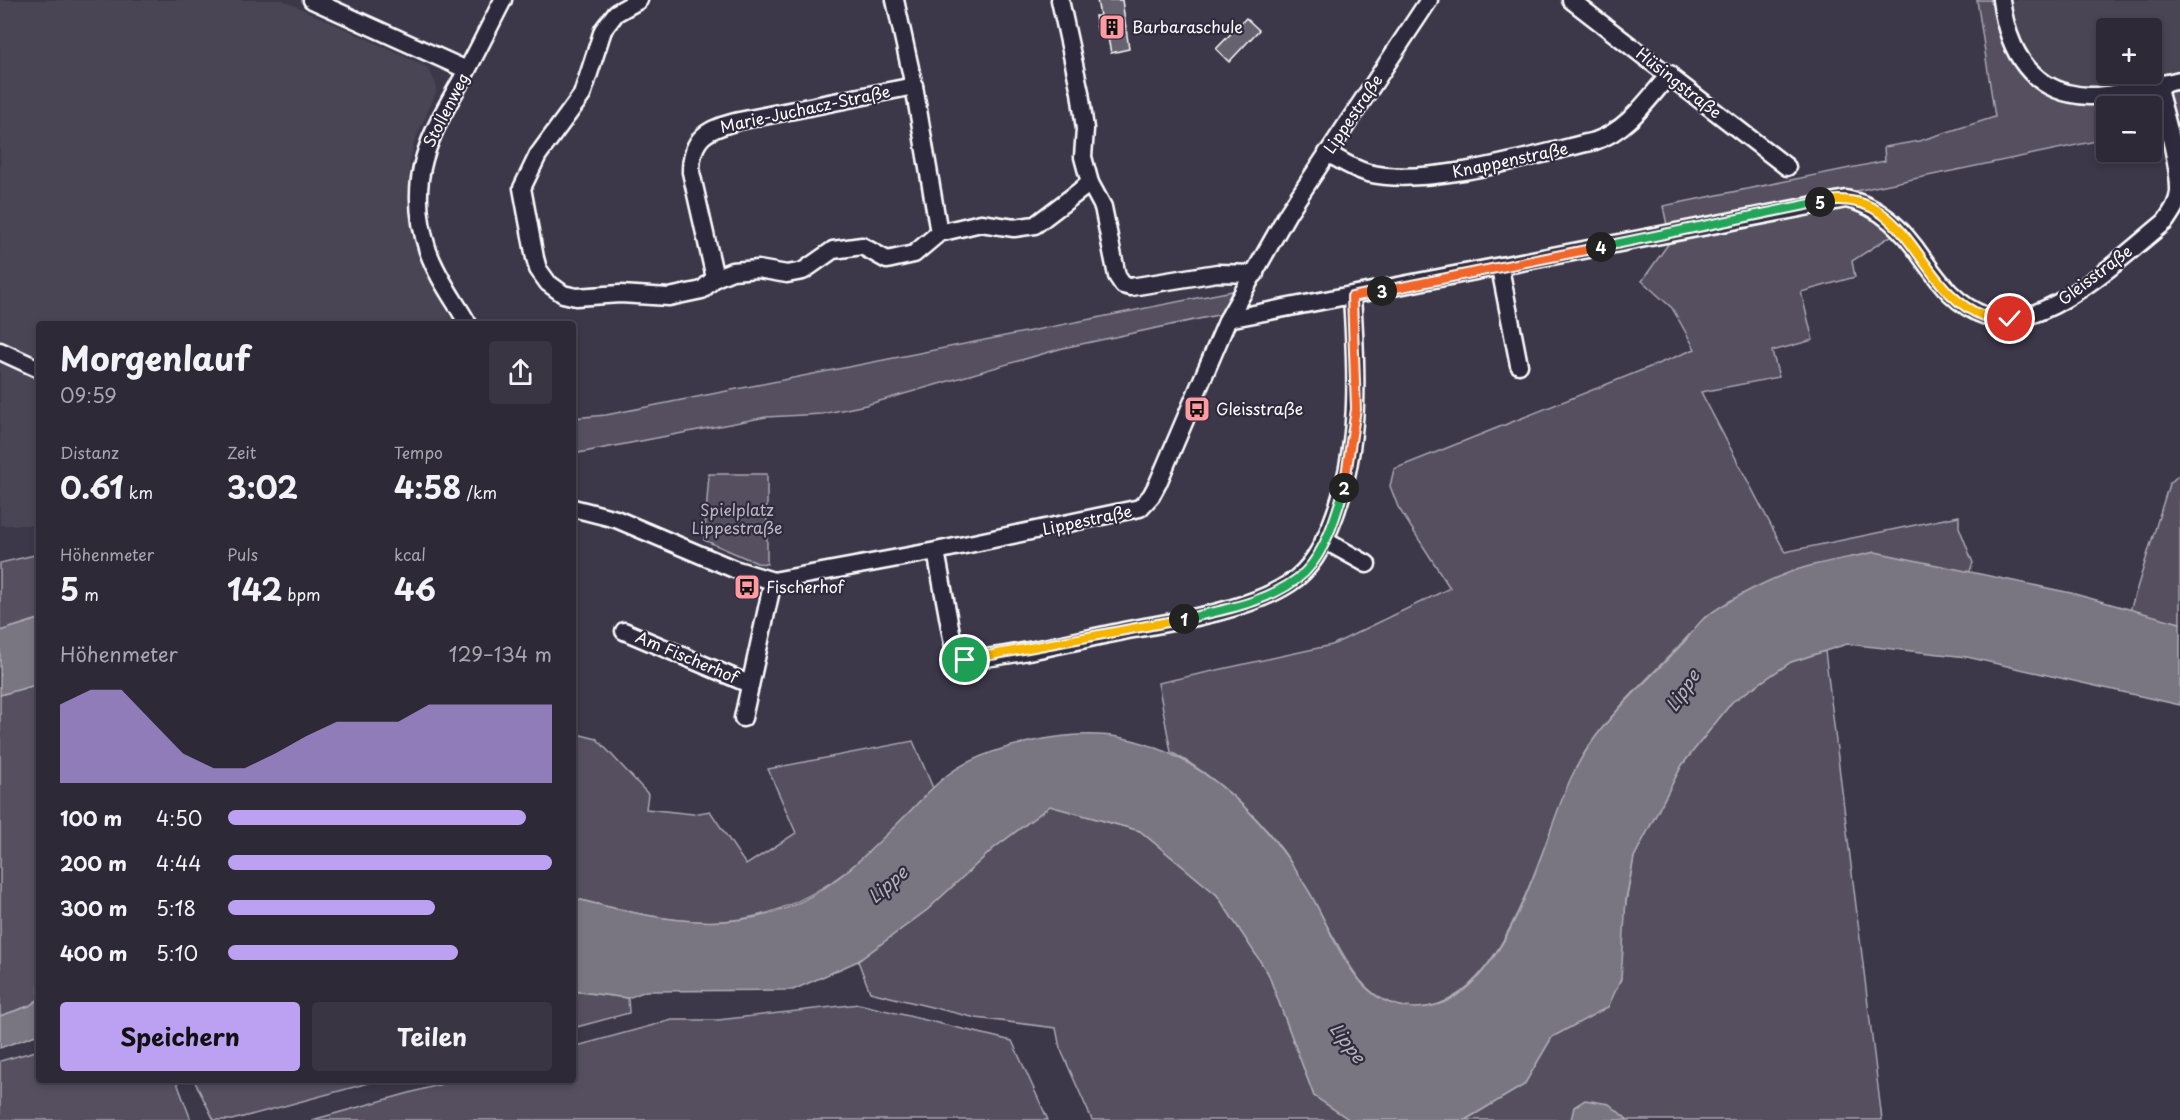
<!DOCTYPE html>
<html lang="de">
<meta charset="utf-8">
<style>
:root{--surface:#2d2937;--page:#393542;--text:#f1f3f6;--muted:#a7a6ad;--line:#484552;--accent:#bca0f2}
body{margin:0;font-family:"Playpen Sans",sans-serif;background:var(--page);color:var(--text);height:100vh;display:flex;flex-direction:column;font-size:22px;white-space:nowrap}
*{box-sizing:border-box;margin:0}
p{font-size:20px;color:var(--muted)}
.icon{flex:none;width:33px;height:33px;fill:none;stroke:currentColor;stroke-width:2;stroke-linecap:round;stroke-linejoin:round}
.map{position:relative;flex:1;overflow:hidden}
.sheet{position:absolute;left:36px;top:321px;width:540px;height:762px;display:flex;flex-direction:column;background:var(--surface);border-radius:6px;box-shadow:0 3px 9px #0003,0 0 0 2px var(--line)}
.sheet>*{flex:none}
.fabs{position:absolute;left:2096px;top:18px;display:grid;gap:12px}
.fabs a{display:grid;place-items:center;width:66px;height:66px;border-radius:6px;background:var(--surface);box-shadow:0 3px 9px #0003,0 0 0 2px var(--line);font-size:30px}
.pin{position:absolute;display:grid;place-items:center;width:51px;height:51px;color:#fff;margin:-26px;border:3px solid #fff;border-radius:50%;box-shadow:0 2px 6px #0007}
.km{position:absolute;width:30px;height:30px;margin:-15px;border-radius:50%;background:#222;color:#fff;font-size:16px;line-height:30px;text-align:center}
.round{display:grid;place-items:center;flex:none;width:63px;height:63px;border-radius:6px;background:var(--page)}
.head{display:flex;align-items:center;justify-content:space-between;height:102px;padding:0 24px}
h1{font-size:33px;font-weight:700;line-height:45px}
.figures{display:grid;grid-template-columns:repeat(3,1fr);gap:9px;height:102px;padding:6px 24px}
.figures div{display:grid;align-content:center}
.figures b{font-size:30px;font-weight:700}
.figures small{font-size:16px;font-weight:400}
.figures p{font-size:16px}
.chart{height:168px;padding:12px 24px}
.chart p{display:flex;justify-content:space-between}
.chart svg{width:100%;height:108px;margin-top:6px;fill:var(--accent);opacity:.7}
.primary-button{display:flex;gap:12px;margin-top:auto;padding:12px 24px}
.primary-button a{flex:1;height:69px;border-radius:6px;background:var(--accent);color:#111;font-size:24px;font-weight:700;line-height:69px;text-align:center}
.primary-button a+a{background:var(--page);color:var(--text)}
ul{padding:0 24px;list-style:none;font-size:20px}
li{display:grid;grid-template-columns:96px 72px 1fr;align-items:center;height:45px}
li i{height:15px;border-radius:8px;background:var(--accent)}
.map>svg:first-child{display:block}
.built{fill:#494455;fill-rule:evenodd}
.green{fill:#555060;stroke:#aaa8b0;stroke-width:1.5}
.water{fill:#797682;stroke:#afadb4;stroke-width:1.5}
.building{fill:#666270;stroke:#fff;stroke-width:1.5}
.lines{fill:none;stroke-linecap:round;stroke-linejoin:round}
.minor-casing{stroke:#fff;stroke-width:21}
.minor{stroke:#2f2a3d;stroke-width:16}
.split-1-casing{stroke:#fff;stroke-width:12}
.split-2-casing{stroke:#fff;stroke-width:12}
.split-3-casing{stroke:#fff;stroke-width:12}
.split-4-casing{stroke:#fff;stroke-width:12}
.split-5-casing{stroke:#fff;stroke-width:12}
.split-6-casing{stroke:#fff;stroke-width:12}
.split-1{stroke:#f5b400;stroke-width:8}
.split-2{stroke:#22a559;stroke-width:8}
.split-3{stroke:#f0652b;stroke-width:8}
.split-4{stroke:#f0652b;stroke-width:8}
.split-5{stroke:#22a559;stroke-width:8}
.split-6{stroke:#f5b400;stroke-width:8}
.labels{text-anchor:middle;stroke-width:4.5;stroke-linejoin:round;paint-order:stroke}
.poi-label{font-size:16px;fill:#fff;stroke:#2f2a3d;text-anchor:start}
.street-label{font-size:16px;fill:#fff;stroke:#2f2a3d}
.park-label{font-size:16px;fill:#bbb9bf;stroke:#2f2a3d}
.water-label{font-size:18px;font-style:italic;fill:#b5b4ba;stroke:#2f2a3d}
</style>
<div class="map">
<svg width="2180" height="1120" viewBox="0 0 2180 1120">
<rect width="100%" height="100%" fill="#3c3749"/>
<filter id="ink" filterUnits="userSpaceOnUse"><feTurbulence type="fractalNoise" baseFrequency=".0167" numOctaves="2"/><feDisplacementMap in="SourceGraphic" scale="12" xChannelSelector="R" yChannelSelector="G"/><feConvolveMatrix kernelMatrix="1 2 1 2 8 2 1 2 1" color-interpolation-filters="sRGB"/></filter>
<g filter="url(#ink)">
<g class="built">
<path d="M0,0H283L427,67L436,83V93L414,143L410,162L408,206L419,260L454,324H39V525H0Z"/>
<path d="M1992,0H2180V88L2089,105L2066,101L2009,55L1998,28ZM2106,28H2151V74H2106Z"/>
</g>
<g class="green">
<path d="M1977,0H1992L1998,28L2009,55L2066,101L2089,105L2180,88V125L2151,130V106H2106V139L1668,230L1663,206L1885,161L1884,147L1919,141L1995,117Z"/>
<path d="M1839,208L1860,210L1897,232L1852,261L1855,277L1801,292L1813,340L1772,351L1779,377L1701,392L1785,552L1959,516V527L1973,563L1969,573L1949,569L1705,617C1667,663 1620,699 1587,749C1544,816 1512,1011 1414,1008C1388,1007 1368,993 1354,972C1329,933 1310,889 1283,851C1255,812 1213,775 1171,752L1158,683L1332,645L1450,588L1398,507L1390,486L1394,469L1695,349L1672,308L1642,281L1671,240Z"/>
<path d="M1232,291L1222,314L1063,348L866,405L822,414L766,417L573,454V418L606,415Z"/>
<path d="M709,474H767V564L757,563L704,540Z"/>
<path d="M2180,474V623L2130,611L2169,484Z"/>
<path d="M39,554V619L0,631V563Z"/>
<path d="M1825,651L1882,1120H1465L1524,1085L1552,1037L1608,1006L1634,857L1682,765L1732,702L1791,662Z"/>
<path d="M39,684V999L29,1006L0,1016V695Z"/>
<path d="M573,733L597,739L648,794L646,809L693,814L710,811L746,865L796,833L768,769L913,741L933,788C905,816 879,848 847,871C751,942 681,926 573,898Z"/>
<path d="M1050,806L1140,831L1217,895L1268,973L1314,1096L1350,1120H1092L1060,1048L1056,1028L976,1018L870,992L858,961L927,910L994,848Z"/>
<path d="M573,991L628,998L629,1013L573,1028Z"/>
<path d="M859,1004L1012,1041L1048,1120H312L456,1080H573V1047L672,1020H718Z"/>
<path d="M39,1050V1080H176L191,1120H0V1061Z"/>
<path d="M194,1080H380L232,1120H214Z"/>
</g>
<g class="water">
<path d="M1875,552L2071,593L2180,623V705L1967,657L1847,644L1791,662L1732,702L1682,765L1634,857L1626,899L1621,979L1608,1007L1552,1037L1524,1085L1465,1120H1350L1314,1096L1268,973L1217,895L1140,831L1050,806L994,848L927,910L858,961L793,990L646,991L628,998L573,991V898C640,915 708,933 776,912C831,894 873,848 912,809C924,797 936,783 950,773C975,755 1008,746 1038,740C1065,735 1096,732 1123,738C1206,755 1269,823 1310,893C1326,921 1339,957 1361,982C1382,1007 1416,1015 1447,1001C1514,968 1541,845 1570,780C1596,722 1644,686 1685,641C1692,633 1698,622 1707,616C1727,601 1760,584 1783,575C1811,563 1845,559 1875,552Z"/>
<path d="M39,619V684L0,695V631Z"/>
<path d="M39,999V1034L0,1048V1016L29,1006Z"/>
<path d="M1585,1100L1609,1104L1628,1120H1571L1574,1107Z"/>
</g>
<g class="building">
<path d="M1097,0H1122L1129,49L1111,53L1107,33L1098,34L1095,16H1100Z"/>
<path d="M1246,18L1259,30L1229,62L1216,49Z"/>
</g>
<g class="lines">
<g class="minor-casing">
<g id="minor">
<path d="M312,0L467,70"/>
<path d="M639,0L616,13L603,30L582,95L538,155L522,188L535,258L538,269L548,283L563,294L576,297L620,294L669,297L702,290L715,278L732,271L758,269L787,274L803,271L833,250L862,246L887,260L914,254L939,233L981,223L1014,228L1035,225L1090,183L1103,207L1117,276L1123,285L1131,287L1217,273L1255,274"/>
<path d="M895,0L914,86L939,233"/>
<path d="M1060,0L1080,92L1085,129L1083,157L1090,183"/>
<path d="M1571,0L1787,167"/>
<path d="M2001,0C2008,51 2031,94 2089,96C2110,97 2157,85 2180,80"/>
<path d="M1327,153C1340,160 1353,169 1368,173C1427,188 1534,155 1595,141C1628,130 1647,100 1670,74"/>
<path d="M1500,268L1519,365"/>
<path d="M715,278L691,172C691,136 708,129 739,121L914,86"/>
<path d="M1228,319L1846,199C1881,206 1904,231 1923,259C1940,283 1957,306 1986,316C2040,337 2125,254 2165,222C2171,213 2178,204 2179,192C2180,164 2164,113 2157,85"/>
<path d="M468,324C455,301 437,277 428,251C404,178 430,135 465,74C478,50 490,25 503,0"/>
<path d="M0,351L39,369"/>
<path d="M573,508L616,519L734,569L773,581L936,551L1140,508L1151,496L1158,483L1228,319L1288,213L1429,0"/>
<path d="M1324,540L1367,564"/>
<path d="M936,551L954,649L960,658L965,660C1018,656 1081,639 1134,629C1183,620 1249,610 1290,583C1311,569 1322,548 1331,525C1361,451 1357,375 1352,297"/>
<path d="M624,631L749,684"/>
<path d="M743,718L773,581"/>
</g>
</g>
<use href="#minor" class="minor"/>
</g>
</g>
<g class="lines" filter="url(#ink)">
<g class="split-1-casing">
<path id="split-1" d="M965,660L1184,619"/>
</g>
<g class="split-2-casing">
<path id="split-2" d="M1184,619C1224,610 1275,601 1305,572C1325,552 1336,516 1344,488"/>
</g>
<g class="split-3-casing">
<path id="split-3" d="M1344,488L1356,409L1352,297L1382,291"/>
</g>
<g class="split-4-casing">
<path id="split-4" d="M1382,291L1601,247"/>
</g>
<g class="split-5-casing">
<path id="split-5" d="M1601,247L1820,202"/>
</g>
<g class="split-6-casing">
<path id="split-6" d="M1820,202C1912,184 1915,293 1986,317C1993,319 2002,318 2010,319"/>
</g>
<use href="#split-1" class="split-1"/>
<use href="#split-2" class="split-2"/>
<use href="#split-3" class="split-3"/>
<use href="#split-4" class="split-4"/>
<use href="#split-5" class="split-5"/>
<use href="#split-6" class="split-6"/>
</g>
<defs>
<g id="building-square" transform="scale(1.35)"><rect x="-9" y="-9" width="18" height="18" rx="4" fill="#ff9aa2" stroke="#2f2a3d"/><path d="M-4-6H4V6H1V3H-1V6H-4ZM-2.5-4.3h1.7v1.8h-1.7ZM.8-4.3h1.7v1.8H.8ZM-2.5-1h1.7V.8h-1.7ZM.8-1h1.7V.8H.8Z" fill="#111"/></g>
<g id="bus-square" transform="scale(1.35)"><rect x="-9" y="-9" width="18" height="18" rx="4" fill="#ff9aa2" stroke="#2f2a3d"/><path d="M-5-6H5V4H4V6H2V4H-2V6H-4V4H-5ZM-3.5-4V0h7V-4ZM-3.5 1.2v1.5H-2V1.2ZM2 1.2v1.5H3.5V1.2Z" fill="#111"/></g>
</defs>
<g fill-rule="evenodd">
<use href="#building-square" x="1112" y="27"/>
<use href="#bus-square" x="1197" y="409"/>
<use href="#bus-square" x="747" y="587"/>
</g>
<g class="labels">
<g class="poi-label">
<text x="1132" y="33">Barbaraschule</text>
<text x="1216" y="415">Gleisstraße</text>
<text x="766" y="593">Fischerhof</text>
</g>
<g class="street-label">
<text transform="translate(1679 83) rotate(38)" y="6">Hüsingstraße</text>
<text transform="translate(805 109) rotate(-12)" y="6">Marie-Juchacz-Straße</text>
<text transform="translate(446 110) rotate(-63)" y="6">Stollenweg</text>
<text transform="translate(1353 114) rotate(-56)" y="6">Lippestraße</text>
<text transform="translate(1510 160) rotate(-12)" y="6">Knappenstraße</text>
<text transform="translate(2095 275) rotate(-37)" y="6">Gleisstraße</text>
<text transform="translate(1087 520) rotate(-12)" y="6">Lippestraße</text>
<text transform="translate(687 657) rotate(23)" y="6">Am Fischerhof</text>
</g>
<g class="park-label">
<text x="737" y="516">Spielplatz<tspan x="737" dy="18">Lippestraße</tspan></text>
</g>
<g class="water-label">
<text transform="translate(1683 691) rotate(-56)" y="6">Lippe</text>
<text transform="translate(888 885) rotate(-41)" y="6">Lippe</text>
<text transform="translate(1347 1043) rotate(53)" y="6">Lippe</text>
</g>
</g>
</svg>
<div class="fabs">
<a>+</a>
<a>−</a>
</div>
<div class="pin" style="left:965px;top:660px;background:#1e9e55"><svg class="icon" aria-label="arrive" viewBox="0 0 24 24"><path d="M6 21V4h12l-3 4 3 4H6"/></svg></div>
<div class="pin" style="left:2010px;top:319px;background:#d93025"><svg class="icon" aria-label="check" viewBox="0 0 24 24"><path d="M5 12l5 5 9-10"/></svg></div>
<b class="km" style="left:1184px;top:619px">1</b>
<b class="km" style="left:1344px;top:488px">2</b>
<b class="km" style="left:1382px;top:291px">3</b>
<b class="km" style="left:1601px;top:247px">4</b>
<b class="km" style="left:1820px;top:202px">5</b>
<section class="sheet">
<div class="head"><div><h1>Morgenlauf</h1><p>09:59</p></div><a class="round"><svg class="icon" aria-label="share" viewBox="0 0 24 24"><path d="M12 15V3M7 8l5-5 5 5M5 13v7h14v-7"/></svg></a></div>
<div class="figures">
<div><p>Distanz</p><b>0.61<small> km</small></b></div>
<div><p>Zeit</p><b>3:02</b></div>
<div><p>Tempo</p><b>4:58<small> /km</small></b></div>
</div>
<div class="figures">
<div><p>Höhenmeter</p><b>5<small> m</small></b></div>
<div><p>Puls</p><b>142<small> bpm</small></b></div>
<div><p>kcal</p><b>46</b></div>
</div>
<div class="chart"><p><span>Höhenmeter</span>129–134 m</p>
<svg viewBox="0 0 160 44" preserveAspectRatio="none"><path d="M0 44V12L10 6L20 6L30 19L40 32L50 38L60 38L70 32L80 25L90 19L100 19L110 19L120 12L130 12L140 12L150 12L160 12V44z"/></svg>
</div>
<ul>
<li><b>100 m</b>4:50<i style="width:92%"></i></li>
<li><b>200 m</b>4:44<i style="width:100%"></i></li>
<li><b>300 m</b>5:18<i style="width:64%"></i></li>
<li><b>400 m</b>5:10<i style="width:71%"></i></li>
</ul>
<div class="primary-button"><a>Speichern</a><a>Teilen</a></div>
</section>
</div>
